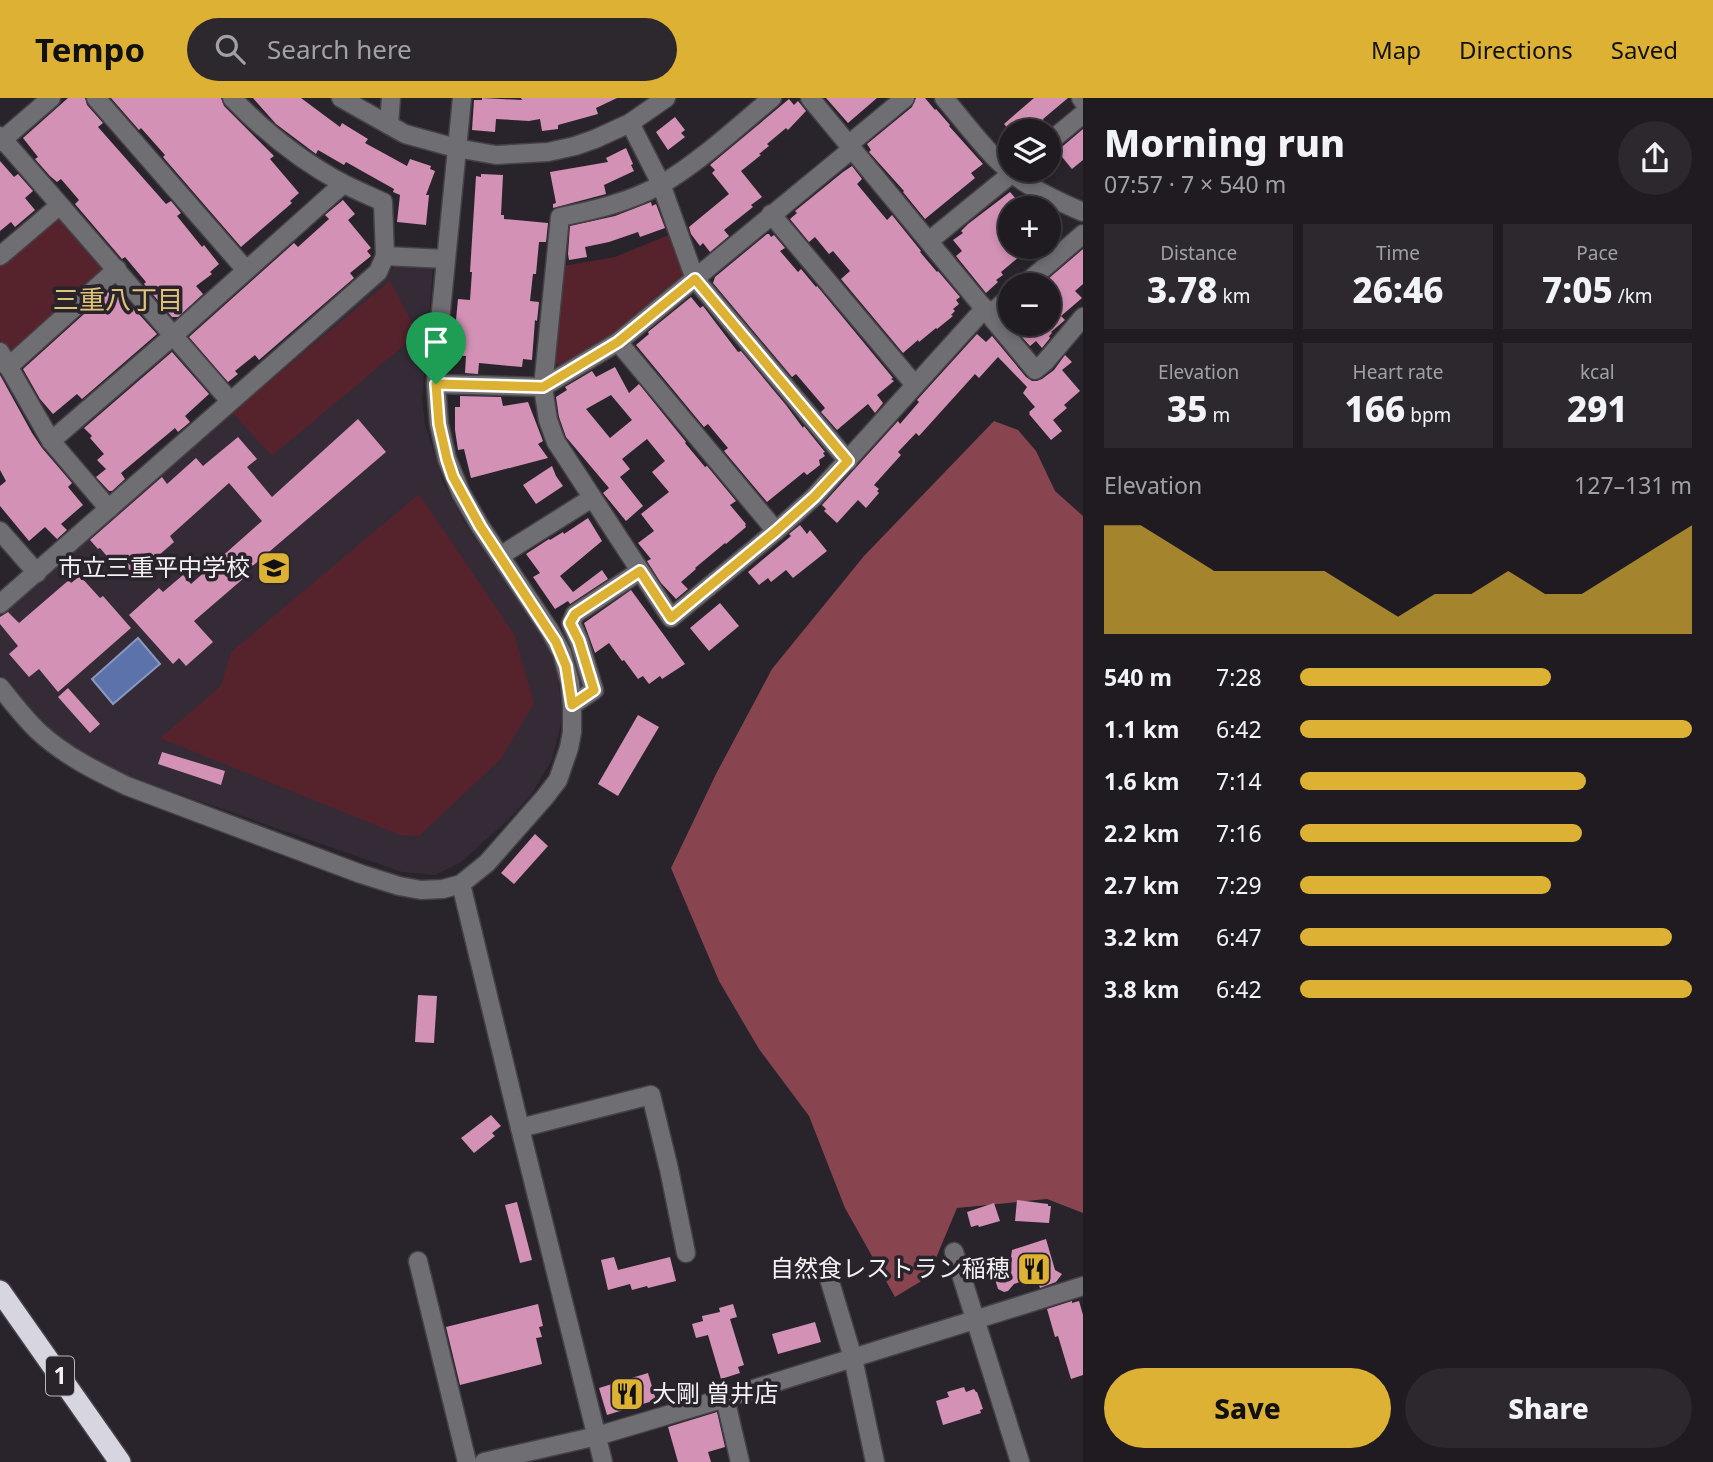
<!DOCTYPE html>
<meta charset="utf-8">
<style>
:root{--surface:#1f1b20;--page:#2c282d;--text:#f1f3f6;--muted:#a1a1a5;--line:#3c393e;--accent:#ddb133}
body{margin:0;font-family:"Noto Sans","Noto Sans JP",sans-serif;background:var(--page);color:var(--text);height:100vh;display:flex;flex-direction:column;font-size:26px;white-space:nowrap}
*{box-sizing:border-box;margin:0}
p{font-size:23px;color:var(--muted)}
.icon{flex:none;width:38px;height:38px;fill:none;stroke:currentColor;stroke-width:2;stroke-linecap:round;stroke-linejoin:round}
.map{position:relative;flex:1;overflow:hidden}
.panel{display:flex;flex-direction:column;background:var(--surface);width:630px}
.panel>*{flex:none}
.buttons{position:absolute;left:998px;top:21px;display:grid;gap:14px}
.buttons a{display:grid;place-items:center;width:63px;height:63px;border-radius:50%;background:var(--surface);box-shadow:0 4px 10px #0003,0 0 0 2px var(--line);font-size:35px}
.pin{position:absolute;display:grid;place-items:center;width:60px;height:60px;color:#fff;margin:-72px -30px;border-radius:50% 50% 50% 0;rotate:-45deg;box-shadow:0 0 7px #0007}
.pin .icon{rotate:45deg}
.round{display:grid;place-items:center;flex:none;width:74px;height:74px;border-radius:37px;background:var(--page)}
.headline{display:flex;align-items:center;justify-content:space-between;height:119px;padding:0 21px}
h1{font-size:38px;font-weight:800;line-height:52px}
.figures{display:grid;grid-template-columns:repeat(3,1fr);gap:10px;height:119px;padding:7px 21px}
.figures div{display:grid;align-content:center;border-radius:0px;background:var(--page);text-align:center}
.figures b{font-size:35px;font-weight:800}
.figures small{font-size:19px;font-weight:400}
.figures p{font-size:19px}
.chart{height:196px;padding:14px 21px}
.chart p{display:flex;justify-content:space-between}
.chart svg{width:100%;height:126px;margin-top:7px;fill:var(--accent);opacity:.7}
.button{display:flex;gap:14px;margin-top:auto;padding:14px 21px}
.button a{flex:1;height:80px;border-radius:42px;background:var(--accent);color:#111;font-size:28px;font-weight:800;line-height:80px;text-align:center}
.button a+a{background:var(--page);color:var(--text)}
ul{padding:0 21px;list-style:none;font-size:23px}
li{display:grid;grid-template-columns:112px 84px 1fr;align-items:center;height:52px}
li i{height:18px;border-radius:9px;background:var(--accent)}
header{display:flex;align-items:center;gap:42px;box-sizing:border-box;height:98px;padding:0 35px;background:var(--accent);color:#111}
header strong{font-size:33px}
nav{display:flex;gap:38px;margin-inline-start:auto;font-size:24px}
.search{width:490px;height:63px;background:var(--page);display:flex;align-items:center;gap:18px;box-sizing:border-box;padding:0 24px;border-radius:38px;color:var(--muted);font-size:26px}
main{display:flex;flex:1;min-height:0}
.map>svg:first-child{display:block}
.built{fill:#342b37}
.green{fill:#56232c}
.forest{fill:#884550}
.water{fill:#5c72ab;stroke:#8a98c1;stroke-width:2}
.building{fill:#d391b6;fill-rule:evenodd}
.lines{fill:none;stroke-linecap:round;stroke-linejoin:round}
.minor-casing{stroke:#454147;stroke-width:21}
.highway-casing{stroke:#454147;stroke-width:24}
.minor{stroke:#6f6e73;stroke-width:18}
.highway{stroke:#d6d5e0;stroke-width:21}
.route-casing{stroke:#fff;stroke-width:14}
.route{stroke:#ddb133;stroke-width:9}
.labels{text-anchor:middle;stroke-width:7;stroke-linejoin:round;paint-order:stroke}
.shield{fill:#29242b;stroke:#b7b4b8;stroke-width:2}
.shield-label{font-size:23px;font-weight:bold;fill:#f4f1f5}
.poi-label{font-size:24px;fill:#f4f1f5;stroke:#29242b;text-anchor:end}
.neighbourhood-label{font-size:26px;fill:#e0c378;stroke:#29242b}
</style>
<header>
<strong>Tempo</strong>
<div class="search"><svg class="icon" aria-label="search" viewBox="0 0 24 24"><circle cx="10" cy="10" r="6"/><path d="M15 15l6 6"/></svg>Search here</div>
<nav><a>Map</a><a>Directions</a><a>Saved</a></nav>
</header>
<main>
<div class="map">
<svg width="1083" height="1364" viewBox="0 0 1083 1364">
<rect width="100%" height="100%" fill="#29242b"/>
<path class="built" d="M398,166L433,169L422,301L425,326L444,386L464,424L549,550L558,578L562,620L552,661L531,697L508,722L461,764L435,777L402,774L145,684L92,662L49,630L0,576V516Z"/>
<g class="green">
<path d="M55,120H62L104,169L103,177L14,256L7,254L0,242V166Z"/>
<path d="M671,136L685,172L681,180L612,238L561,268L554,265L563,168L615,159Z"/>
<path d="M390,183L418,236L272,358L232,314Z"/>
<path d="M419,396L514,536L534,605L501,661L419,738L400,737L160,640L221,588L231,554Z"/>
</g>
<path class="forest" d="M994,323L1018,332L1036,353L1055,393L1083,418V1115L1047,1101L957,1110L928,1179L895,1199L845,1110L809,1018L759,951L719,883L671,770L716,676L772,571L864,458Z"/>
<path class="water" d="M138,540L160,566L113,606L92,581Z"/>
<g class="building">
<path d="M68,0H85L87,7L103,25L98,29L166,106L171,103L181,115L177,118L202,149L204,147L219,166L210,174L212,176L196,188L203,196L178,219H172L144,186L146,184L125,159L122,161L75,106L79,102L61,81L57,84L50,78L35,61L38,59L23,40Z"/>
<path d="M111,0H221L224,8L274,58L270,61L299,95L290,103L292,105L241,149L163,59L165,57L141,30L139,32Z"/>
<path d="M253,0H301L340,29L342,25L368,41L365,45L407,68L410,61L431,68L430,71L435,73L426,97H429L426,127L397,124L400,97L393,94L394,91L346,64L344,67L318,52L316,56L276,26Z"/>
<path d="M482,0L522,2L521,0H617L596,10L598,16L558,27V31L542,33L540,21L529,23L496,21L495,34L472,32L474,2H482Z"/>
<path d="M826,0H877L848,25Z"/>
<path d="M916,0H925L935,12L936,11L950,27L949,28L983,66L971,75L975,80L925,121L903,94L904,93L869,54L871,52L867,46L912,9Z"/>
<path d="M1034,0H1068L1043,21L1044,23L1032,33H1010L1004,26Z"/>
<path d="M789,1L794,7L798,3L806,13L788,32L786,30L767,46L769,48L759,56L761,57L741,73L762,99L751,107L753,109L724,132L729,138L710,154L703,145L700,148L691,136L689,129L729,96L712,75L715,72L710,67Z"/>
<path d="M675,19L685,32L681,35L685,39L668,52L656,34Z"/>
<path d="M1083,31V62L1072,71L1057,53Z"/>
<path d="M626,50L633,66L631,67L634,73L604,87L606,96L553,110V106L556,105L550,74L608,64L606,60Z"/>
<path d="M0,63L14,79L18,76L33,93L25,100L35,112L15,129L11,124L0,133Z"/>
<path d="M852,68L862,81L857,86L887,122L892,117L921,153L920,154L937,174L938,173L960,199L956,202L959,206L953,211L955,213L951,217L953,218L937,231L936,230L919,244L918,242L903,255L841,181L850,173L833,153L829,156L815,139L809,144L790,121L797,115L795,113L843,74Z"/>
<path d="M481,76L503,77L501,117H504V121L548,125L546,144H539L536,176H533L530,203L539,204L537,223L535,222L532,262L523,261L522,269L479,265L478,276L465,275L466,258L451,257L454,222H456L458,201L470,202L472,174H470L476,78L481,79Z"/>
<path d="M1010,94L1024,110H1010V149H1031L1001,174L1003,177L996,182L998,184L986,195L956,158L962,153L953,142L963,135L961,133L968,126Z"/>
<path d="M343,102L355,116L348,122L371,150L367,153L371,158L350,175L354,180L259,262L255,257L235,273L238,276L228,284L189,239L294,145L298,149L329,121L325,117Z"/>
<path d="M651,104L652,108L656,106L665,130L640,139L638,134L609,144L585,149L587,159L569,162L568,156L570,128L615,118Z"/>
<path d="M767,136H769L771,139L774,137L785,150L780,153L798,174L801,171L816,189L817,188L893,280L891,281L894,283L877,297L883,305L875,315L868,306L837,332L821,314L825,310L796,276L792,279L713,185L715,179L721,174Z"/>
<path d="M1083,151V186L1075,193L1082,200L1061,218L1065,222L1051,234L1052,235L1049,238L1050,240L1042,250L1036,243L1030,248L1021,238L1036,226H1048V181Z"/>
<path d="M114,189L157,236L82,301L77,296L53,316L40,301L23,271Z"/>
<path d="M691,199L700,210L703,208L738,254L741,253L786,307L803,330L804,328L825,354L823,355L825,358L819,362L820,367L807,377L804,374L767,404L724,353L728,350L708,326L704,329L636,247L649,236L648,234Z"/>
<path d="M977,236L986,244L992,238L1026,279L1032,283H1037L1042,281L1054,272L1065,257L1072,264L1062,272L1080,293L1064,307L1067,310L1053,322L1062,333L1051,342L1029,316L1030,315L1029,314L1035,309L1023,295L1027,289L998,259L979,280L975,276L919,338L916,335L898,354L901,357L874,387L879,391L877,393L879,395L866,410L858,402L837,425L824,413L826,411L822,407L898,323L900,326L919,304L917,302Z"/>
<path d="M172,254L209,296L185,318L190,324L178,334L175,330L121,375L125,381L112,393H109L96,379L106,371L97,362L104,356L90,340L92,338L84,330Z"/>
<path d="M615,269L629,295L639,286L686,344L685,345L705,369L707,368L736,403L730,407L746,426L745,427L746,429L726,446L725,445L695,470L696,471L681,484L688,491L676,501L661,485L647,463L651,461L638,445L654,433L641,416L669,394L652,374L665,363L647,341L622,361L630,371L620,379L643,408L626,423L603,395L609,390L566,339L559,319L556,299L567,292L565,289L592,273L596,279ZM611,297L632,322L610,340L586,311Z"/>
<path d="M0,277L32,335L42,350L72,385L68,389L83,407L61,426L67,432L57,441L45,429L29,443L0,408V388L6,383L0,372Z"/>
<path d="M460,298L501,299L503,308L528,304L543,343L538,346L548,360L471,380L464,351L458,352L455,332V309H460Z"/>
<path d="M358,321L386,354L242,477L244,480L194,523L213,544L186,568L179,560L173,566L129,517L159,490L163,494L183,477L191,486L262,423L229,385L170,438L174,444L135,478L128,470L122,476L100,450L98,451L90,442L162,379L167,386L196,360L203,368L238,339L257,361L247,369L272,399Z"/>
<path d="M552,368L556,378L563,388L536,406L523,387Z"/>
<path d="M588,420L602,443L560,478L573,494L602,472L608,481L570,506L568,503L555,511L533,479L540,475L526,456L549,441L550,442L563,434L564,436Z"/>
<path d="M800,427L807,436L810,432L827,453L793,480L786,472L771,484L768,480L759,487L748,474L791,438L789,436Z"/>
<path d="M80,478L100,500L103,498L131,530L58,594L39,571L29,579L9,556L18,548L0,526V519L8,514L19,525L69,482L71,485Z"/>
<path d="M631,492L685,566L662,581L660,578L649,586L643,578L638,581L624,562L622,563L609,545L595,555L584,525Z"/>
<path d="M720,505L739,528L709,553L690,530Z"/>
<path d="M68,590L100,626L90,635L58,599Z"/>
<path d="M638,617L659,629L618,698L598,686Z"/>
<path d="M162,654L225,673L221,687L158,666Z"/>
<path d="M535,736L548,748L514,786L501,775Z"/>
<path d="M418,897L437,898L434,945L415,944Z"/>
<path d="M491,1017L501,1028L492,1035L495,1038L474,1055L461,1040Z"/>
<path d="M1017,1102L1048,1106V1108H1051L1049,1125L1015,1123Z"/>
<path d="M517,1104L532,1162L520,1165L505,1107Z"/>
<path d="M994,1105L1000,1123L979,1129L978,1127L971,1129L967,1114Z"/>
<path d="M1046,1141L1055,1172L1062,1176L1056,1184L1040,1190L1036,1179L1014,1186L1008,1193L1004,1194L998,1191L990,1165L1011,1159L1012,1152Z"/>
<path d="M614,1159L618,1172L670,1159L676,1183L648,1190L647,1188L632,1192L630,1186L608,1192L601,1162Z"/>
<path d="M1072,1203V1205L1079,1203L1083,1217V1277L1071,1281L1058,1238L1055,1239L1047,1211Z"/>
<path d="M538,1206L543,1228L539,1229L542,1239L536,1240L542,1266L460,1287L446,1229Z"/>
<path d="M733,1206L737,1219L730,1221L744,1267L738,1269L740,1275L721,1281L708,1237L696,1240L692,1226L703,1223L702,1218L720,1214L719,1210Z"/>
<path d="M815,1224L821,1244L778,1256L772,1236Z"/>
<path d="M648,1275L656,1302L607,1317L599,1290Z"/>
<path d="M964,1289L966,1294L974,1291L976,1294H977L983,1311L980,1312L981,1315L943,1327L936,1303L949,1299L947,1294Z"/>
<path d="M717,1314L725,1349L708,1354L711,1364H678L668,1329Z"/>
</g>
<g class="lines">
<g class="minor-casing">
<g id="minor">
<path d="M96,0L246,172"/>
<path d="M341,0L405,36L456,50L496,57L548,54L575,48L595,41L630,25L666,0"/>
<path d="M772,0C736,30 702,62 662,86C630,104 595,112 560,119L543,289L548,322L556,344L564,356L671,520L776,433L814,399L985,210"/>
<path d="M810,0L1035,272L1045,264L1083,219"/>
<path d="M944,0C969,29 992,63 1024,84C1042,96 1062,105 1083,114"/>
<path d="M1081,0L1083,3"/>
<path d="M630,25L661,86L695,181L848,363"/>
<path d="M389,27L391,0"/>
<path d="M0,38L230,303"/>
<path d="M0,44L51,0"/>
<path d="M1048,45L1083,16"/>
<path d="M848,47L905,0"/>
<path d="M771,116L915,287"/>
<path d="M929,143L1016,72"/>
<path d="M0,158L60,107"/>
<path d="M385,158L445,161"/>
<path d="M1024,187L1083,136"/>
<path d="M990,216L1010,199"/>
<path d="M618,244L776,433"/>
<path d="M0,254L51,343L109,411"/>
<path d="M8,269L117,171"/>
<path d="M436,286L543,289L618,244L852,51"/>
<path d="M51,343L174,237L343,86"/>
<path d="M0,433L37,475"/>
<path d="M500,458L592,400"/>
<path d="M0,506L378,174L385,158L383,104C370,98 356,92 344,86C302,64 265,34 232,0"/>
<path d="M0,589C13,605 25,621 39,634C65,658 96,673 127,688L361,776L399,788L421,792L443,791L461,786L487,765L545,699L558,682L569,650L572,634V607L570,585L562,555L550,533L480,428L461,395L447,361L439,326L436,286L441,213L462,0"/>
<path d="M572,607L594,592L579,543L571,525L575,516L640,473"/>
<path d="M461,786L520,1030L603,1364"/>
<path d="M520,1030L651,997L669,1071L686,1155"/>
<path d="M954,1154L1020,1364"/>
<path d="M418,1163L467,1364"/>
<path d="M827,1174L853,1260L875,1364"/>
<path d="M725,1300L740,1364"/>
<path d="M484,1364L597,1338L725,1300L1083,1188"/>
</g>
</g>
<g class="highway-casing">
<path id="highway" d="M0,1193L120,1364"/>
</g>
<use href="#minor" class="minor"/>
<use href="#highway" class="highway"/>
</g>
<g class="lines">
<g class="route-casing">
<path id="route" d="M695,181L848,363L814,399L776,433L671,520L640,473L575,516L570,525L579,543L594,592L572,607L566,568L556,544L480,428L453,379L447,361L439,326L436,286L543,289L618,244Z"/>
</g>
<use href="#route" class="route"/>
</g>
<defs>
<g id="school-square" transform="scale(1.75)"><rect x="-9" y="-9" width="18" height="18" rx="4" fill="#ddb133" stroke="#29242b"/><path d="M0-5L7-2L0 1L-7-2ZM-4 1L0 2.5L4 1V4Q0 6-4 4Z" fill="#111"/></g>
<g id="restaurant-square" transform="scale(1.75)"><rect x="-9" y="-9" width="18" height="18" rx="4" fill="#ddb133" stroke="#29242b"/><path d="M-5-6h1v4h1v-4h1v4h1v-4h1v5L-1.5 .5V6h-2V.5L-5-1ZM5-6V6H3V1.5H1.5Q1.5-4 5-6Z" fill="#111"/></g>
</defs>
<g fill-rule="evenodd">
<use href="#school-square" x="274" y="470"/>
<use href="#restaurant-square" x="1034" y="1171"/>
<use href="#restaurant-square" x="627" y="1296"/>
</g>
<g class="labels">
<rect class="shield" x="46" y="1258.5" width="28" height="39" rx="5"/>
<g class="shield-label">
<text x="60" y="1286">1</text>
</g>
<g class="poi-label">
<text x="250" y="478">市立三重平中学校</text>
<text x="1010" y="1179">自然食レストラン稲穂</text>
<text x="652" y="1304" text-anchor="start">大剛 曽井店</text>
</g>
<g class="neighbourhood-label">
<text x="118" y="211">三重八丁目</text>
</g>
</g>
</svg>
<div class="buttons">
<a><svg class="icon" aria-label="layers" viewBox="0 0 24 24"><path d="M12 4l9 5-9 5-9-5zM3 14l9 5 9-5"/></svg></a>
<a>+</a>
<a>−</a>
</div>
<div class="pin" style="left:436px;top:286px;background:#1e9e55"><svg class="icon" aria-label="arrive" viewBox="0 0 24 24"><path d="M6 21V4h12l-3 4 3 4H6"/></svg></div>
</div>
<section class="panel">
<div class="headline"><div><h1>Morning run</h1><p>07:57 · 7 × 540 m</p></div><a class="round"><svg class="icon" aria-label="share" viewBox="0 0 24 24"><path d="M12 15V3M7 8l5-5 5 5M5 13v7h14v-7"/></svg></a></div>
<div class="figures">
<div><p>Distance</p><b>3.78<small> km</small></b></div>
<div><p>Time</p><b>26:46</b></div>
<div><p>Pace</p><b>7:05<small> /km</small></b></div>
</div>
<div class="figures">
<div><p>Elevation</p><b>35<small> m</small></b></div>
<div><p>Heart rate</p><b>166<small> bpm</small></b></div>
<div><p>kcal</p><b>291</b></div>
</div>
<div class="chart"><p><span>Elevation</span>127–131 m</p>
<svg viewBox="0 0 160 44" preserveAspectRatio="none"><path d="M0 44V6L10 6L20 14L30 22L40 22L50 22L60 22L70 30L80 38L90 30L100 30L110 22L120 30L130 30L140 22L150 14L160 6V44z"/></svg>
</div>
<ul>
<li><b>540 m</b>7:28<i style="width:64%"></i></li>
<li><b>1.1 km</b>6:42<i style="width:100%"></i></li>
<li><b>1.6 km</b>7:14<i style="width:73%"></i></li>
<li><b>2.2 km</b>7:16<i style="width:72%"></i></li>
<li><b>2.7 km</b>7:29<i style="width:64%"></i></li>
<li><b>3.2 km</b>6:47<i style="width:95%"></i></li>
<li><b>3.8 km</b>6:42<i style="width:100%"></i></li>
</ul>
<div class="button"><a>Save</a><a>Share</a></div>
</section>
</main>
